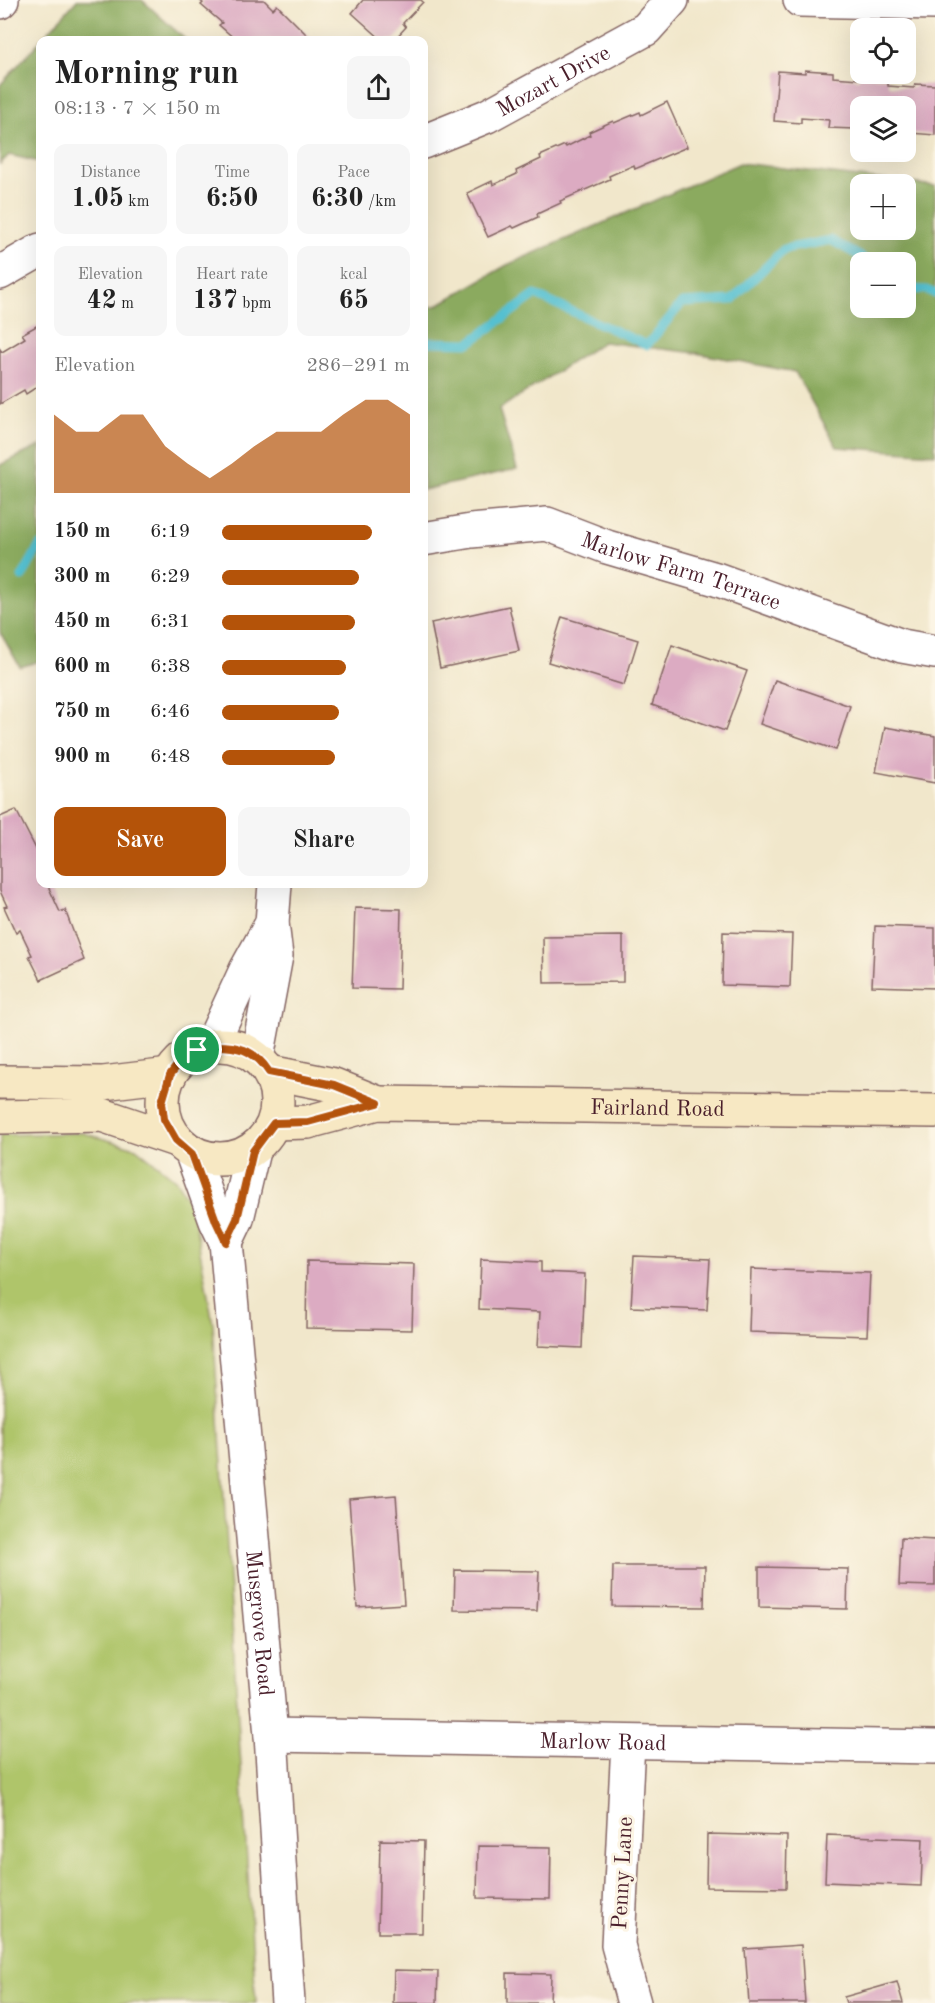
<!DOCTYPE html>
<meta charset="utf-8">
<style>
:root{--surface:#fff;--page:#f6f6f6;--text:#222;--muted:#767676;--accent:#b45309}
body{margin:0;font-family:"Old Standard TT",serif;background:var(--page);color:var(--text);height:100vh;display:flex;flex-direction:column;font-size:22px;white-space:nowrap}
*{box-sizing:border-box;margin:0}
p{font-size:20px;color:var(--muted)}
.icon{flex:none;width:33px;height:33px;fill:none;stroke:currentColor;stroke-width:2;stroke-linecap:round;stroke-linejoin:round}
.map{position:relative;flex:1;overflow:hidden}
.panel{position:absolute;left:36px;top:36px;width:392px;height:852px;display:flex;flex-direction:column;background:var(--surface);border-radius:12px;box-shadow:0 6px 24px #0002}
.panel>*{flex:none}
.fabs{position:absolute;left:850px;top:18px;display:grid;gap:12px}
.fabs a{display:grid;place-items:center;width:66px;height:66px;border-radius:12px;background:var(--surface);box-shadow:0 6px 24px #0002;font-size:30px}
.pin{position:absolute;display:grid;place-items:center;width:51px;height:51px;color:#fff;margin:-26px;border:3px solid #fff;border-radius:50%;box-shadow:0 2px 6px #0007}
.round{display:grid;place-items:center;flex:none;width:63px;height:63px;border-radius:12px;background:var(--page)}
.overview{display:flex;align-items:center;justify-content:space-between;height:102px;padding:0 18px}
h1{font-size:33px;font-weight:700;line-height:45px}
.metrics{display:grid;grid-template-columns:repeat(3,1fr);gap:9px;height:102px;padding:6px 18px}
.metrics div{display:grid;align-content:center;border-radius:12px;background:var(--page);text-align:center}
.metrics b{font-size:26px;font-weight:700}
.metrics small{font-size:16px;font-weight:400}
.metrics p{font-size:16px}
.chart{height:168px;padding:12px 18px}
.chart p{display:flex;justify-content:space-between}
.chart svg{width:100%;height:108px;margin-top:6px;fill:var(--accent);opacity:.7}
.cta{display:flex;gap:12px;margin-top:auto;padding:12px 18px}
.cta a{flex:1;height:69px;border-radius:12px;background:var(--accent);color:#fff;font-size:24px;font-weight:700;line-height:69px;text-align:center}
.cta a+a{background:var(--page);color:var(--text)}
ul{padding:0 18px;list-style:none;font-size:20px}
li{display:grid;grid-template-columns:96px 72px 1fr;align-items:center;height:45px}
li i{height:15px;border-radius:8px;background:var(--accent)}
.map>svg:first-child{display:block}
.green{fill:#afc56a;stroke:#7c724a;stroke-width:1.5}
.forest{fill:#8baa5e;stroke:#6a6444;stroke-width:1.5;fill-rule:evenodd}
.lines{fill:none;stroke-linecap:round;stroke-linejoin:round}
.stream{stroke:#55c0d0;stroke-width:9}
.building{fill:#dcabc2}
.minor-casing{stroke:#846563;stroke-width:36}
.tertiary-casing{stroke:#846563;stroke-width:36}
.secondary-casing{stroke:#846563;stroke-width:36}
.minor{stroke:#fff;stroke-width:33}
.tertiary{stroke:#fff;stroke-width:33}
.secondary{stroke:#f7e8c3;stroke-width:33}
.route-casing{stroke:#fff;stroke-width:12}
.route{stroke:#b45309;stroke-width:8}
.labels{text-anchor:middle;stroke-width:6;stroke-linejoin:round;paint-order:stroke}
.street-label{font-size:22px;fill:#4a1f2b;stroke:#fcf5e5}
</style>
<div class="map">
<svg width="935" height="2003" viewBox="0 0 935 2003">
<rect width="100%" height="100%" fill="#fcf5e5"/>
<filter id="ink" filterUnits="userSpaceOnUse"><feTurbulence type="fractalNoise" baseFrequency=".0167" numOctaves="2"/><feDisplacementMap in="SourceGraphic" scale="12" xChannelSelector="R" yChannelSelector="G"/><feConvolveMatrix kernelMatrix="1 2 1 2 8 2 1 2 1" color-interpolation-filters="sRGB"/></filter>
<filter id="wash" filterUnits="userSpaceOnUse"><feTurbulence type="fractalNoise" baseFrequency=".008" numOctaves="4" result="noise"/><feDisplacementMap in="SourceGraphic" scale="24" xChannelSelector="R" yChannelSelector="G"/><feGaussianBlur stdDeviation="1.35" result="paint"/><feColorMatrix in="noise" values="0 0 0 0 0 0 0 0 0 0 0 0 0 0 0 0 0 1.4 0 .05"/><feComposite in="paint" operator="in"/></filter>
<g filter="url(#wash)">
<rect width="100%" height="100%" fill="#f1e7cb"/>
<path class="green" d="M83,1133L136,1148L175,1179L192,1206L213,1324L256,2003H0V1135Z"/>
<g class="forest">
<path d="M77,0H142L186,40H40V162L9,155L0,164V85Z"/>
<path d="M740,163L935,186V454L837,447L795,372L696,353L603,342L499,409L517,469L423,490V307L436,306L507,265ZM906,184V230H861V184ZM861,262H906V308H861Z"/>
<path d="M40,446V661L20,667L0,632V465Z"/>
</g>
<g class="lines">
<g class="stream">
<path d="M906,289L927,290L935,294"/>
<path d="M423,342L469,343L535,295L647,345L682,303L732,300L784,249L831,240L863,258V262"/>
<path d="M22,577L40,545"/>
</g>
</g>
<g id="blocks">
<g class="building">
<path d="M199,0H264L273,9L277,5L312,40H236L219,25L222,23L201,5L203,3Z"/>
<path d="M363,0H421L423,2L403,23L406,27L394,40H382L352,13Z"/>
<path d="M805,70L833,72V77L859,79V76L888,78V86L914,88L915,84L935,85V135L911,133V136L906,135V106H861V125H855V129L828,128L829,120L801,118V123L774,121L778,71L805,73Z"/>
<path d="M667,102L687,147L635,169L634,165L609,176L610,179L560,201L561,203L537,214L538,217L514,228L512,226L488,237L467,193L492,181L493,185L517,174L516,171L541,159L540,156L565,145L566,147L590,135L589,132L613,121L614,123L640,112L641,115Z"/>
<path d="M40,324V385L26,394L24,390L0,404V349L2,352L25,338L22,334Z"/>
<path d="M509,606L519,651L440,668L431,623Z"/>
<path d="M562,617L638,640L624,685L548,662Z"/>
<path d="M672,645L747,671L725,731L652,705Z"/>
<path d="M775,680L850,706L836,750L760,724Z"/>
<path d="M885,727L935,736V783L876,772Z"/>
<path d="M16,810L40,857V884H54L48,886L60,912L65,910L84,960L41,980L29,956L32,955L20,930L16,933L4,907L7,906L0,891V817Z"/>
<path d="M355,908L401,909L399,989L352,988Z"/>
<path d="M875,926L935,928V988L872,986Z"/>
<path d="M723,932L792,934L790,987L722,985Z"/>
<path d="M623,936V982L544,983L543,937Z"/>
<path d="M634,1256L710,1259L707,1310L631,1307Z"/>
<path d="M481,1259L541,1262V1272L585,1274L582,1348L538,1346L540,1312L479,1309Z"/>
<path d="M307,1261L414,1264L412,1330L306,1328Z"/>
<path d="M751,1269L870,1273L867,1336L749,1332Z"/>
<path d="M396,1495L404,1604L357,1607L349,1499Z"/>
<path d="M901,1538L935,1540V1586L899,1585Z"/>
<path d="M613,1566H705L704,1607L612,1606Z"/>
<path d="M759,1567L848,1569L847,1609L759,1607Z"/>
<path d="M455,1570L539,1571L537,1611L454,1610Z"/>
<path d="M707,1834L787,1836L786,1888L706,1887Z"/>
<path d="M827,1835L923,1839L921,1886L825,1882Z"/>
<path d="M380,1840L424,1841L422,1933H378Z"/>
<path d="M478,1846L551,1847L550,1899L477,1898Z"/>
<path d="M801,1945L805,2003H749L745,1949Z"/>
<path d="M394,1970L438,1971L437,2003H393Z"/>
<path d="M507,1973L551,1974L550,2003H507Z"/>
<path d="M897,1982L903,2003H846L844,1997Z"/>
</g>
</g>
</g>
<g filter="url(#ink)">
<use href="#blocks" fill-opacity="0" stroke="#846563" stroke-width="1.5"/>
<g class="lines">
<g class="minor-casing">
<g id="minor">
<path d="M800,0L935,3"/>
<path d="M0,2L2,0"/>
<path id="s1" d="M423,142L487,116L646,29L672,0"/>
<path d="M0,273L40,250"/>
<path id="s2" d="M423,539L471,531L547,524L607,547L716,579L902,646L935,652"/>
<path d="M211,1046L246,970L272,923"/>
<path d="M257,1058L276,956L272,923L275,884"/>
<path id="s3" d="M271,1735L935,1747"/>
<path d="M628,1742L618,1945L634,2003"/>
</g>
</g>
<g class="tertiary-casing">
<g id="tertiary">
<path id="s4" d="M192,1154L216,1221L226,1242L271,1735L288,2003"/>
<path d="M226,1242L237,1219L253,1151"/>
</g>
</g>
<g class="secondary-casing">
<g id="secondary">
<circle cx="220" cy="1102" r="57"/>
<path d="M269,1072L334,1085L378,1103"/>
<path d="M0,1082L103,1083L170,1075"/>
<path d="M0,1117L102,1115L176,1140"/>
<path id="s5" d="M274,1123L308,1122L378,1103L935,1111"/>
</g>
</g>
<use href="#minor" class="minor"/>
<use href="#tertiary" class="tertiary"/>
<use href="#secondary" class="secondary"/>
</g>
</g>
<g class="lines" filter="url(#ink)">
<g class="route-casing">
<path id="route" d="M211,1046C237,1045 254,1049 269,1072L334,1085L378,1103L308,1122L274,1123L253,1151L237,1219L226,1242L216,1221L192,1154L176,1140L164,1119L162,1102L170,1075L182,1059L197,1050Z"/>
</g>
<use href="#route" class="route"/>
</g>
<g class="labels">
<g class="street-label">
<text dy="8" stroke="none"><textPath href="#s1" startOffset="144">Mozart Drive</textPath></text>
<text dy="8" stroke="none"><textPath href="#s2" startOffset="267">Marlow Farm Terrace</textPath></text>
<text dy="8" stroke="none"><textPath href="#s5" startOffset="386">Fairland Road</textPath></text>
<text dy="8" stroke="none"><textPath href="#s4" startOffset="477">Musgrove Road</textPath></text>
<text dy="8" stroke="none"><textPath href="#s3" startOffset="332">Marlow Road</textPath></text>
<text transform="translate(621 1873) rotate(-87)" y="8">Penny Lane</text>
</g>
</g>
</svg>
<div class="fabs">
<a><svg class="icon" aria-label="locate" viewBox="0 0 24 24"><circle cx="12" cy="12" r="6"/><path d="M12 2v4M12 18v4M2 12h4M18 12h4"/></svg></a>
<a><svg class="icon" aria-label="layers" viewBox="0 0 24 24"><path d="M12 4l9 5-9 5-9-5zM3 14l9 5 9-5"/></svg></a>
<a>+</a>
<a>−</a>
</div>
<div class="pin" style="left:197px;top:1050px;background:#1e9e55"><svg class="icon" aria-label="arrive" viewBox="0 0 24 24"><path d="M6 21V4h12l-3 4 3 4H6"/></svg></div>
<section class="panel">
<div class="overview"><div><h1>Morning run</h1><p>08:13 · 7 × 150 m</p></div><a class="round"><svg class="icon" aria-label="share" viewBox="0 0 24 24"><path d="M12 15V3M7 8l5-5 5 5M5 13v7h14v-7"/></svg></a></div>
<div class="metrics">
<div><p>Distance</p><b>1.05<small> km</small></b></div>
<div><p>Time</p><b>6:50</b></div>
<div><p>Pace</p><b>6:30<small> /km</small></b></div>
</div>
<div class="metrics">
<div><p>Elevation</p><b>42<small> m</small></b></div>
<div><p>Heart rate</p><b>137<small> bpm</small></b></div>
<div><p>kcal</p><b>65</b></div>
</div>
<div class="chart"><p><span>Elevation</span>286–291 m</p>
<svg viewBox="0 0 160 44" preserveAspectRatio="none"><path d="M0 44V12L10 19L20 19L30 12L40 12L50 25L60 32L70 38L80 32L90 25L100 19L110 19L120 19L130 12L140 6L150 6L160 12V44z"/></svg>
</div>
<ul>
<li><b>150 m</b>6:19<i style="width:80%"></i></li>
<li><b>300 m</b>6:29<i style="width:73%"></i></li>
<li><b>450 m</b>6:31<i style="width:71%"></i></li>
<li><b>600 m</b>6:38<i style="width:66%"></i></li>
<li><b>750 m</b>6:46<i style="width:62%"></i></li>
<li><b>900 m</b>6:48<i style="width:60%"></i></li>
</ul>
<div class="cta"><a>Save</a><a>Share</a></div>
</section>
</div>
